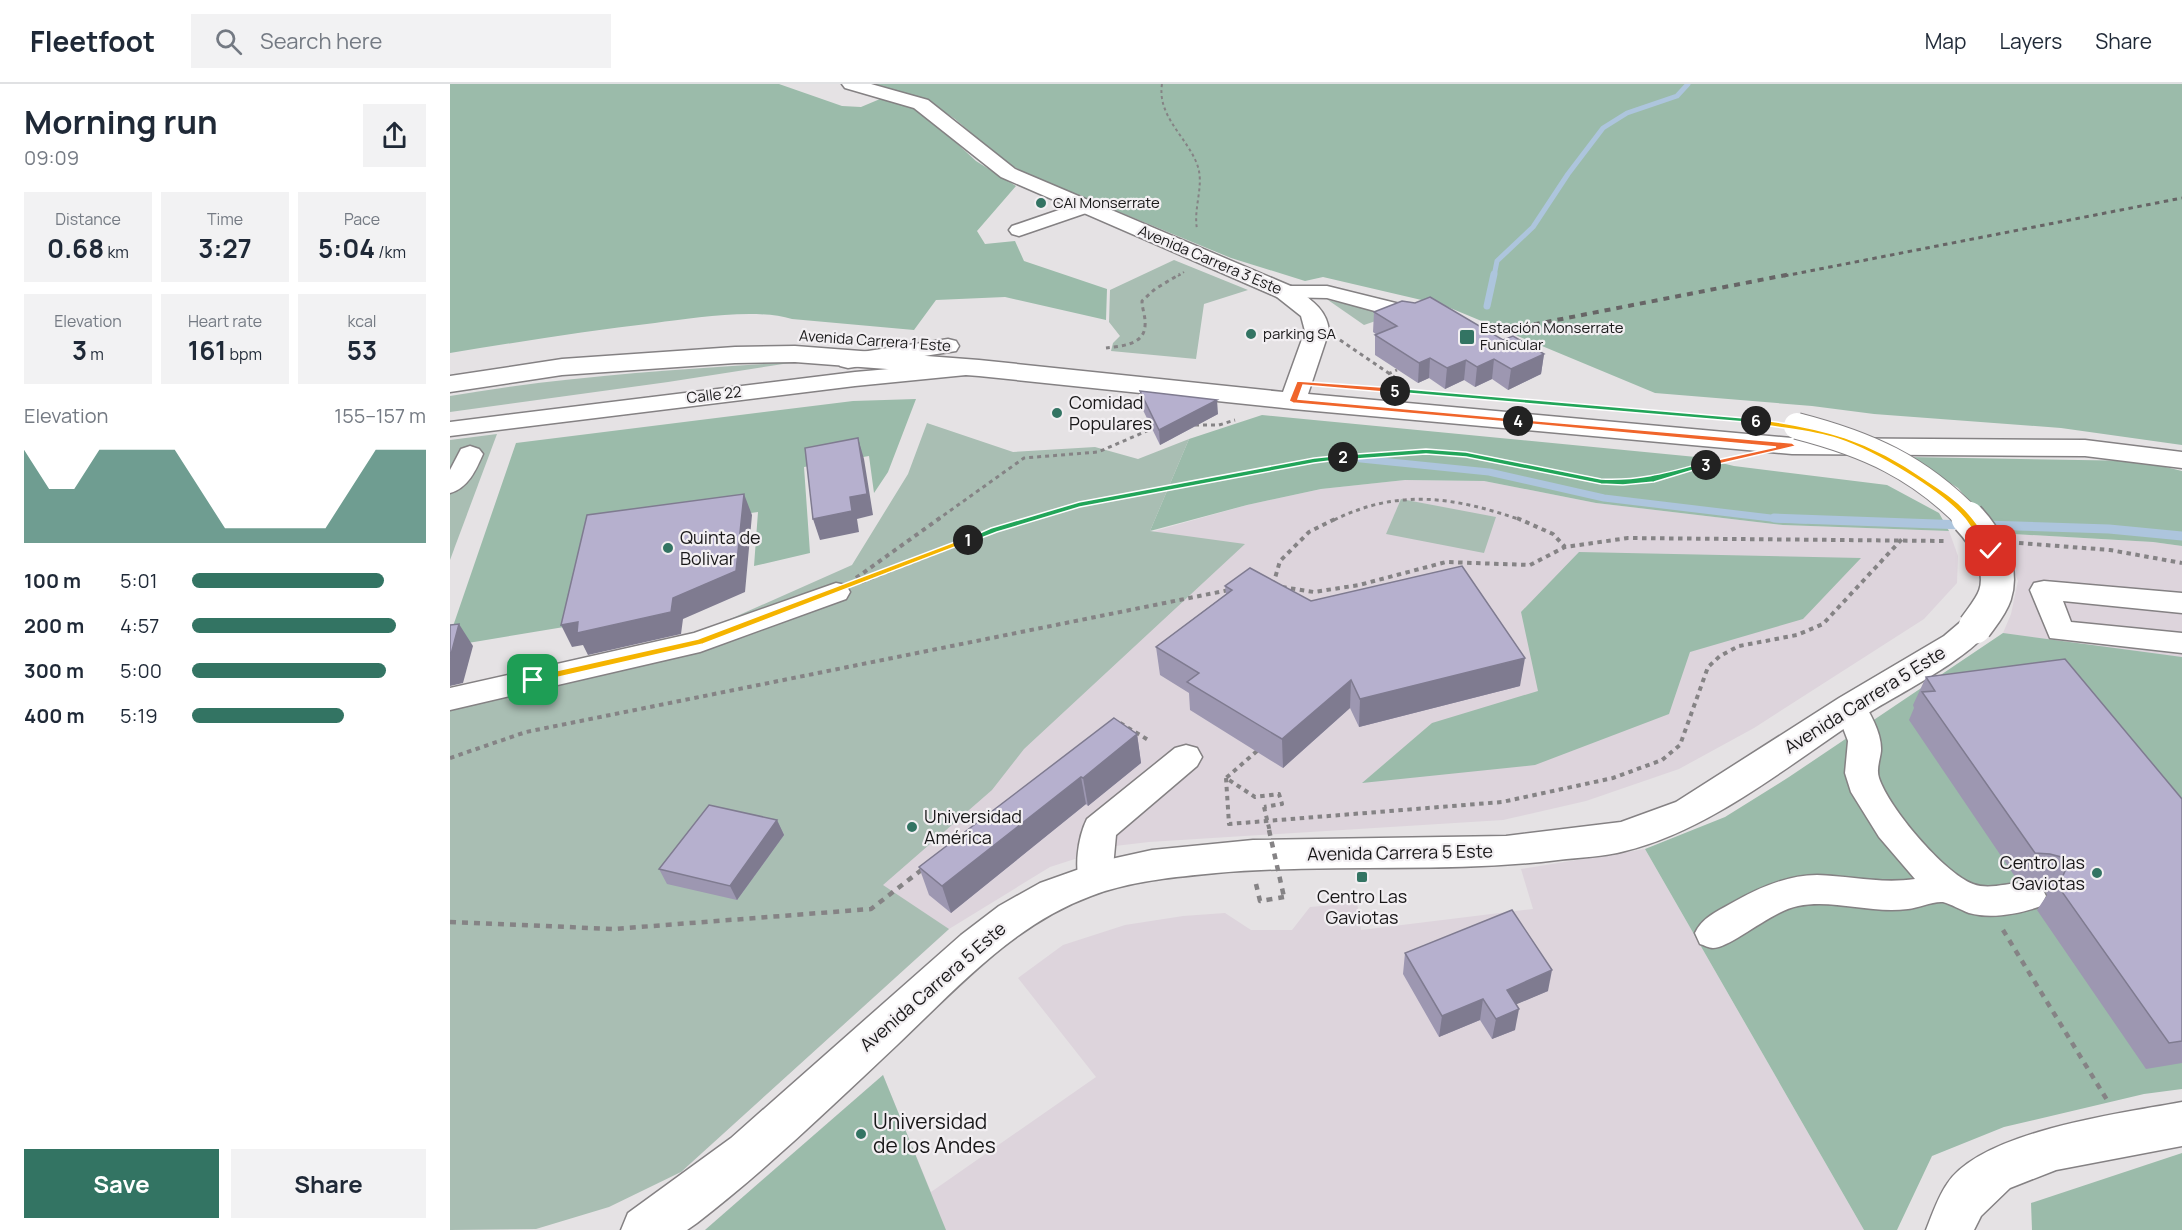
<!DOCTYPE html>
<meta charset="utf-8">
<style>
:root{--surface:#fff;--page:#f2f2f3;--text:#1f2937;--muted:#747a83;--line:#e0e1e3;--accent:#337463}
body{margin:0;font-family:Manrope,sans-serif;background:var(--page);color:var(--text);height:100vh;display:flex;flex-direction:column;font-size:22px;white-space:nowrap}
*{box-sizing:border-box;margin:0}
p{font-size:20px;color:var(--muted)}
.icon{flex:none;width:33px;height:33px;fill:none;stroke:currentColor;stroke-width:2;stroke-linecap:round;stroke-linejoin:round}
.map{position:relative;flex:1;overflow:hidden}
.drawer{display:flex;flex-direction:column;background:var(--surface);width:450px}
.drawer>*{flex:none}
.pin{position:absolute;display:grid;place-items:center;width:51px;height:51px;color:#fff;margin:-26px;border-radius:12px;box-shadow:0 3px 9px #0006}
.km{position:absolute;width:30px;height:30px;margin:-15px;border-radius:50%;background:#222;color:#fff;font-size:16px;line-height:30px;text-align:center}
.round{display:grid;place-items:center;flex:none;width:63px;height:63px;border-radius:0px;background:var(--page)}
.overview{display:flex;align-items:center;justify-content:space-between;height:102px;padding:0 24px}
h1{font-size:33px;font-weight:700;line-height:45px}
.metrics{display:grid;grid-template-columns:repeat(3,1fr);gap:9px;height:102px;padding:6px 24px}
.metrics div{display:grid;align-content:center;border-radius:0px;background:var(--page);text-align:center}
.metrics b{font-size:26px;font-weight:700}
.metrics small{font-size:16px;font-weight:400}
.metrics p{font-size:16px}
.chart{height:168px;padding:12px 24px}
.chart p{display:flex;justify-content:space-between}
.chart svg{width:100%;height:108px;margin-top:6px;fill:var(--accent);opacity:.7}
.primary-button{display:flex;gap:12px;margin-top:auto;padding:12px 24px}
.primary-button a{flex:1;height:69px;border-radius:0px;background:var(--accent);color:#fff;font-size:24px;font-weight:700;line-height:69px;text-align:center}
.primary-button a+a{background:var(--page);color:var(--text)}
ul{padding:0 24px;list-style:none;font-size:20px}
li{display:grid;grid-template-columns:96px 72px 1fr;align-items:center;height:45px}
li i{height:15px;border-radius:8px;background:var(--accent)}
header{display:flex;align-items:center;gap:36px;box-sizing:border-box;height:84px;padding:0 30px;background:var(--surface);border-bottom:2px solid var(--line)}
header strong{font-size:28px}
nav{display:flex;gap:33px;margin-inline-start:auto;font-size:21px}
.search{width:420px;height:54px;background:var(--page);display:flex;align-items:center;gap:15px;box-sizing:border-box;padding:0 21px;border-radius:0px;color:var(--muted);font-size:22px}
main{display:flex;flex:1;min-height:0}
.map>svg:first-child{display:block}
.built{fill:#ddd4dc}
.green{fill:#a9beb3}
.forest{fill:#9bbbaa}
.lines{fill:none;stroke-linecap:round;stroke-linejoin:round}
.stream-far2{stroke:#adc5dd;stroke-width:5}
.stream-far1{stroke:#adc5dd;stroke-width:7}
.stream{stroke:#adc5dd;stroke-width:9}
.minor-casing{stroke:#848183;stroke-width:3}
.major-casing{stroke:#848183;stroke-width:3}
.path-far3{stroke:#858385;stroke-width:2;stroke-dasharray:3 3;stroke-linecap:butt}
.path-far2{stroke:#858385;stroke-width:3;stroke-dasharray:4 4;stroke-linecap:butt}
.path-far1{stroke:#858385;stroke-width:4;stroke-dasharray:4.5 4.5;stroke-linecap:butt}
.path{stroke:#858385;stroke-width:4.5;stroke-dasharray:6 6;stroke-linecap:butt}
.minor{fill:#fff;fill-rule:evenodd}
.major{fill:#fff;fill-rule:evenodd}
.rail-far1{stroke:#676566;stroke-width:3;stroke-dasharray:4.5 4.5;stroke-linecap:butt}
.rail{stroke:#676566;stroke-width:4;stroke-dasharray:6 6;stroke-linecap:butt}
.major-bridge-far1-casing{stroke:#848183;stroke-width:28;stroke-linecap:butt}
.major-bridge-casing{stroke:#848183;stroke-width:36;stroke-linecap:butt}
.path-bridge-far1{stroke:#858385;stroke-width:4;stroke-dasharray:4.5 4.5;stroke-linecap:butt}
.path-bridge{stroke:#858385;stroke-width:4.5;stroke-dasharray:6 6;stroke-linecap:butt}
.major-bridge-far1{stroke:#fff;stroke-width:26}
.major-bridge{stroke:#fff;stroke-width:33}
.wall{fill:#9d97b1}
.shaded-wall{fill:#7f7b90}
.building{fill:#b6b0ce;stroke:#7f7b90;stroke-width:1.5}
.split-1{fill:#f5b400;stroke:#fff;stroke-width:1.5}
.split-2{fill:#22a559;stroke:#fff;stroke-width:1.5}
.split-3{fill:#22a559;stroke:#fff;stroke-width:1.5}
.split-4{fill:#f0652b;stroke:#fff;stroke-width:1.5}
.split-5{fill:#f0652b;stroke:#fff;stroke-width:1.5}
.split-6{fill:#22a559;stroke:#fff;stroke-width:1.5}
.split-7{fill:#f5b400;stroke:#fff;stroke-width:1.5}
.poi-dot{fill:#337463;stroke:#f2eff2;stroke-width:2}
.labels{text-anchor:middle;stroke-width:4.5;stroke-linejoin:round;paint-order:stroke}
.far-poi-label{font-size:15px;fill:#181718;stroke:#f2eff2;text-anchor:start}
.far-street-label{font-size:15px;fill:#181718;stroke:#f2eff2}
.poi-label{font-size:18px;fill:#181718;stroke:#f2eff2;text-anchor:start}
.street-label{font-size:18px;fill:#181718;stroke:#f2eff2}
.near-poi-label{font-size:21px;fill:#181718;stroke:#f2eff2;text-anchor:start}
</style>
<header>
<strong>Fleetfoot</strong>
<div class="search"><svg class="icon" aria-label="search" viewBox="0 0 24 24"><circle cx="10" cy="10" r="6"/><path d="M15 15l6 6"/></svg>Search here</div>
<nav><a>Map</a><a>Layers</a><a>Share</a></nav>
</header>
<main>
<section class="drawer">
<div class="overview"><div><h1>Morning run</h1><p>09:09</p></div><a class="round"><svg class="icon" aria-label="share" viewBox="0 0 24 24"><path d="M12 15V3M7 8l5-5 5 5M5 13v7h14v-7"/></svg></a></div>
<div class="metrics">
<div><p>Distance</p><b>0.68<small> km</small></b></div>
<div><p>Time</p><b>3:27</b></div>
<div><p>Pace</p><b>5:04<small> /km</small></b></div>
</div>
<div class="metrics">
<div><p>Elevation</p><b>3<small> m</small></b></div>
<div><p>Heart rate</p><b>161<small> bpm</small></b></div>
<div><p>kcal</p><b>53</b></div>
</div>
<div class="chart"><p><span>Elevation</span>155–157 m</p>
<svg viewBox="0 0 160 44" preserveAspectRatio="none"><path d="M0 44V6L10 22L20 22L30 6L40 6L50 6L60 6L70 22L80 38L90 38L100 38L110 38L120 38L130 22L140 6L150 6L160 6V44z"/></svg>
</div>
<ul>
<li><b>100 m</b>5:01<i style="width:82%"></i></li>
<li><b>200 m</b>4:57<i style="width:87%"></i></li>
<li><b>300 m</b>5:00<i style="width:83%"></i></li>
<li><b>400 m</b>5:19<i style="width:65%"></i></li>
</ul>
<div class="primary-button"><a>Save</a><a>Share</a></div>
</section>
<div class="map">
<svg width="1732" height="1146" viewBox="0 0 1732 1146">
<rect width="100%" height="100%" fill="#e5e2e4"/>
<g class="built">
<path d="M955,396L1034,397L1146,419L1333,441L1499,447L1508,472L1507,499L1474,535L1304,644L1229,685L1136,717L1053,736L699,758L665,762L600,783L499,845L231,1088L0,646L797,421L871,405Z"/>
<path d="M1546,449L1703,458L1732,462V679L1553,549L1561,530L1568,497Z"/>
<path d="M1195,765L1414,1146H255L433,991L481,1108L646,993L568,894L613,861L675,841L733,832L775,829L801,846H842L860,823L907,819L911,846L1083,825L1071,785Z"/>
</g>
<g class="green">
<path d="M724,176L798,206L754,220L746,275L661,267L663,259L670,252L659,238L660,206Z"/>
<path d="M878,216L943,231L914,241Z"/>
<path d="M346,278L218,298L0,328V312C115,292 230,285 346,278Z"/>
<path d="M477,339L563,368L645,363L688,375L739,355L700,447L795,460L574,665L542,706L433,801L499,845L231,1088L159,1123L86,1145L0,1146V608L235,555L402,481L458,390Z"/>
<path d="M47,350L0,476V356Z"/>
<path d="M951,415L1046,433L1034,469L936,450Z"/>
</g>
<g class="forest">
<path d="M0,0H329L392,22L411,23L430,15L454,16L487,41L526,77L566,102L527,147L535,160L565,157L574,177L657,205L656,236L555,213L486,216L464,246L342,235C305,224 243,234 205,239C136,247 68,258 0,269Z"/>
<path d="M409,0H1732V361L1611,344L1424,330L1362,322L1205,309L993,221L873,193L855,197L781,174L577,90L554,77L505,35L484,21Z"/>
<path d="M466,315L438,388L424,409L419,372L354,383L360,469L304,482L308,428L143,450L241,522L0,562V551L66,359L403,317Z"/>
<path d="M812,331L1246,373L1284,382L1437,401L1489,429L1499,447L1333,441L1146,419L1034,397L955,396L871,405L797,421L700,447L739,355Z"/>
<path d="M1458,373L1691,377L1732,387V462L1703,458L1546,449L1508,404Z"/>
<path d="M1129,468L1411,474L1353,535L1240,568L1219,630L1085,681L912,699L982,639L1088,607L1071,528Z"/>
<path d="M1553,549L1732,573V1005L1694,1010L1554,1043L1482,1072L1447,1146H1414L1195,765L1275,733L1339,693Z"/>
<path d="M433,991L496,1146H255Z"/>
<path d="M1732,1069V1146H1582L1581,1119Z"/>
</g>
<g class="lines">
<path class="stream-far2" d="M1044,192L1047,177L1083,143L1118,90L1153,44L1177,29L1227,12L1238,0"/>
<g class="stream-far1">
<path d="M1037,222L1044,190"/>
<path d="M911,375L1039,388L1154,414L1329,435L1355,436"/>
</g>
<g class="stream">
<path d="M1324,434L1514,441"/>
<path d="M1534,441L1659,445L1732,452"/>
</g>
<g class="minor-casing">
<g id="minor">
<path d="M635,117L642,119L645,123L642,127L569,152L562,150L559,146L562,142Z"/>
<path d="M835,202H877L966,224L969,229L966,234L958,236L877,214L827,213L824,208L827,203Z"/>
<path d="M498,255L506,257L509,262L506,267L398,284L390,282L387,277L390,272L398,270Z"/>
<path d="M518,278L526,280L530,285L526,290L405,302L0,352V338L405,288Z"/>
<path d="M20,362L29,365L33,370C26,386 18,404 0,409V386L11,365Z"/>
<path d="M1594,497L1732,509V529L1613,517L1621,538L1732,549V569L1600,554L1580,506L1584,499Z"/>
<path d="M386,499L396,501L400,508L396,515L250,568L0,626V604L244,549Z"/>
<path d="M1401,612L1412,615C1420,630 1432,649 1431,667C1430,676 1426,685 1429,694C1439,724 1493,788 1523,800C1544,808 1567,793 1591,802L1596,812L1591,822C1569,830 1541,835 1519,829C1511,826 1501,820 1493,818C1483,817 1468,824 1458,825C1421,830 1384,815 1348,822C1321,827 1281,864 1263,864C1259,864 1254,861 1250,860L1245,849C1252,834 1266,828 1280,820C1306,805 1336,791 1367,791C1400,792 1431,800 1465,795L1429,753L1401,708L1395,689L1398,657L1385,623L1390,615Z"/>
<path d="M736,661L747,664L752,673L747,682L666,751L662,794L656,804L644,808L632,804C623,787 628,753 637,735L725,664Z"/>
</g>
</g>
<g class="major-casing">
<g id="major">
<path d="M392,0H421L478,16L565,85L843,203C860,215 877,225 879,247L858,310L1342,354L1635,356L1732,368V384L1635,372L1342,370L843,325L529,292L345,278L285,279L112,291L0,308V292L112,275L285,263L345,262L529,276L833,308L855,247L851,232L827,213L551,93L464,24L395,4Z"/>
<path d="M1525,532L1536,535L1541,543C1521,575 1442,613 1407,636C1336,683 1258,747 1175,767C1154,773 1130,773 1108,776C995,790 880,779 766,789C724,793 680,797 641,812C564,840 506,905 447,961C382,1022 318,1084 247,1139L237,1146H171L178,1129L281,1054L511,851L549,822L590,799L652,777L702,766L803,756L1056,752L1171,738L1226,718L1389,614L1494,552L1514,535Z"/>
<path d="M1732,1018V1062L1606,1086L1560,1104L1531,1132L1524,1146H1476C1482,1131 1488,1113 1497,1100C1531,1047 1673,1029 1732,1018Z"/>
</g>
</g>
<g class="path-far3">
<path d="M712,0C707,32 736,52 747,80C755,101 743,123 747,145"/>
<path d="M728,192L734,188"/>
</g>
<g class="path-far2">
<path d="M890,256L956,301"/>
<path d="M656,264C671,262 694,261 695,242C696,233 692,225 692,217L705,205L730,190"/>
<path d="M938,290L947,286"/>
<path d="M745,341H769L785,336"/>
<path d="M487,436L574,374L648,368L706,343"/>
<path d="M577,436L629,420L864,376L976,368L1016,370L1151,398C1190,399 1225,390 1262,379"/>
<path d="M884,436C949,404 1004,413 1071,436"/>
</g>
<g class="path-far1">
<path d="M1067,434L1103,450L1115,463"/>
<path d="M1569,459L1660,466L1732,479"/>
<path d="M406,494L490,434"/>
<path d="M411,498L544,446L582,434"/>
<path d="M823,501L830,477L859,448L887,434"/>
<path d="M832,503L864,508L909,501L996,478L1080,481L1115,463L1178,454L1496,457"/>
<path d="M670,639L700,657"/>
<path d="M807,667L776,694L805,713L829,710L832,720L814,723"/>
<path d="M0,674L76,648L779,506"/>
<path d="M776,694L779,740L1052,718L1163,694L1212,676L1230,661L1258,583L1270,572L1289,562L1347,551L1373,540L1452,455"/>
</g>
<g class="path">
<path d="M806,800L810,817L834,813"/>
<path d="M0,838L164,845L421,825L474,784"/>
<path d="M1553,846L1657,1016"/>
</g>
<use href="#minor" class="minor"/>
<use href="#major" class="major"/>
<path class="rail-far1" d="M1334,192L1732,114"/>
<path class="rail" d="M1025,252L1341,190"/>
<g class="major-bridge-far1-casing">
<path id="major-bridge-far1" d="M1347,342C1417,360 1469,383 1520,436"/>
</g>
<g class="major-bridge-casing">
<path id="major-bridge" d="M1518,434C1536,453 1554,484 1545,511C1541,523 1532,533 1525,543"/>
</g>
<path class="path-bridge-far1" d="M814,723L820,748"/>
<path class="path-bridge" d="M819,746L834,813"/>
<use href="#major-bridge-far1" class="major-bridge-far1"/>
<use href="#major-bridge" class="major-bridge"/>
</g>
<g class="wall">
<path d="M924,228L1053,256L1094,270L1091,290L1058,306L1042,295L1025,303L1014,296L995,305L979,294L968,299L925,271V251H927L923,248Z"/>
<path d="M690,307L768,330L710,361L691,322Z"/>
<path d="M775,502L861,517L1070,602L909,643L900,624L833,684L740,626L739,609L710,591L706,563L776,510Z"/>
<path d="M1476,593L1732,715V979L1696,985L1587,826L1597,811L1593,801L1583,797H1568L1459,636L1464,624L1463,621Z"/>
<path d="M687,650L691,679L638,722L636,720L501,829L479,811L469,783Z"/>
<path d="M327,736L334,751L287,816L217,800L209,785Z"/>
<path d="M955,869L1098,907L1066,920L1065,946L1042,955L1030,936L989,953L953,890Z"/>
</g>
<g class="shaded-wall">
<path d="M1094,270L1091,290L1058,306L1061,285Z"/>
<path d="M980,274L979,294L968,299L969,279Z"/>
<path d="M1044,275L1042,295L1025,303L1027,283Z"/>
<path d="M1016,276L1014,296L995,305L997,284Z"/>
<path d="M767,316L768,330L710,361L709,346Z"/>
<path d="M408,354L414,375L423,431L407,435L409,448L370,456L363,435L400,413Z"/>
<path d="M294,410L302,431L295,508L233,535L231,550L138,571L133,561L122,563L111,541Z"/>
<path d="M9,540L23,562L13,599L0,602V574Z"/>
<path d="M1075,574L1070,602L909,643L910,615Z"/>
<path d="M901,596L900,624L833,684L832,655Z"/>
<path d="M687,650L691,679L638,722L633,694Z"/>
<path d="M631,693L636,720L501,829L492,802Z"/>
<path d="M327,736L334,751L287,816L280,802Z"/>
<path d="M1102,886L1098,907L1053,926L1057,906Z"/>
<path d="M1033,915L1030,936L989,953L992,932Z"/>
<path d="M1069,925L1065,946L1042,955L1046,935Z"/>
</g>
<g class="building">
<path d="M980,213L1053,256L1063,252L1094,270L1061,285L1044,275L1027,283L1016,276L997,284L980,274L969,279L925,251L947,242L924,228L952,217L965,219Z"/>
<path d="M690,307L767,316L709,346Z"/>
<path d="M408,354L417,410L400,413L402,427L363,435L355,364Z"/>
<path d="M294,410L286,487L223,514L221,528L127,549L128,538L111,541L137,431Z"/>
<path d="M1012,482L1075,574L910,615L901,596L832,655L737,598L749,589L706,563L782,506L775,502L800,484L861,517Z"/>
<path d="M9,540L0,574V541Z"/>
<path d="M1615,575L1732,715V957L1719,959L1605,798L1611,796L1616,785L1611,773L1600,770L1585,769L1472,608L1485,607L1476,593Z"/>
<path d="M664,634L687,650L633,694L631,693L492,802L469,783Z"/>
<path d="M259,721L327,736L280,802L209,785Z"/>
<path d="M1062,826L1102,886L1057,906L1069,925L1046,935L1033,915L992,932L955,869Z"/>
</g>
<path class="split-1" d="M515,454L523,456L253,560L83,599L78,596L83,592L248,555Z"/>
<path class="split-2" d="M893,371L895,372V375L864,379L630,423L547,448L521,458L514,456L541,444L629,418L864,374Z"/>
<path class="split-3" d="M976,365L1016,368L1151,395C1190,397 1219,388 1256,378L1260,381L1204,398L1173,401L1151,400L1016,373L976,370L893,376L888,373L893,371Z"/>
<path class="split-4" d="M1065,335L1342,359L1346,362L1256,383L1252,381L1253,379L1326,363L1068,339L1064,337Z"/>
<path class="split-5" d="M847,297L945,304L949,307L945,309L853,301L848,315L1068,335L1072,337L1068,339L843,319L839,317Z"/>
<path class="split-6" d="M945,304L1306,335L1310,337L1306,339L943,308V305Z"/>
<path class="split-7" d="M1306,335C1374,344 1419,356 1476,396C1491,406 1507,416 1519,430C1529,441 1537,455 1545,467L1538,469C1530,458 1523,446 1515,435C1491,406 1424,367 1388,355C1360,346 1332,345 1303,339L1302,337Z"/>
<g class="poi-dot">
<circle cx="591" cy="119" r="6"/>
<circle cx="801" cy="250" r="6"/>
<rect x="1009" y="245" width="16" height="16" rx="3"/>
<circle cx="607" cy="329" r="6"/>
<circle cx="218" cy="464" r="6"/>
<circle cx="462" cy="743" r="6"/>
<circle cx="1647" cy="789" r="6"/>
<rect x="906" y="787" width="12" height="12" rx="3"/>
<circle cx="411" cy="1050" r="6"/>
</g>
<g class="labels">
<g class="far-poi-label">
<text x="603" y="124">CAI Monserrate</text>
<text x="1030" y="249">Estación Monserrate<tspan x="1030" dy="17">Funicular</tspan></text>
<text x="813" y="255">parking SA</text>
</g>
<g class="far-street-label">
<text transform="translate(760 176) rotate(23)" y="5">Avenida Carrera 3 Este</text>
<text transform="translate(425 257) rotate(4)" y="5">Avenida Carrera 1 Este</text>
<text transform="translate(264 311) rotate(-7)" y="5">Calle 22</text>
</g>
<g class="poi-label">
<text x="619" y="325">Comidad<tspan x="619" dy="21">Populares</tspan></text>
<text x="230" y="460">Quinta de<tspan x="230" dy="21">Bolivar</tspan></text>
<text x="474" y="739">Universidad<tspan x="474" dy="21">América</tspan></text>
<text x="1635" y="785" text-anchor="end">Centro las<tspan x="1635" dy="21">Gaviotas</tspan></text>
<text x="912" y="819" text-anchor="middle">Centro Las<tspan x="912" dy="21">Gaviotas</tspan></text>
</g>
<g class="street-label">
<text transform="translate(1415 616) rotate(-32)" y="6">Avenida Carrera 5 Este</text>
<text transform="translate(950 769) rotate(-1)" y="6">Avenida Carrera 5 Este</text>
<text transform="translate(483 903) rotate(-41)" y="6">Avenida Carrera 5 Este</text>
</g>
<g class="near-poi-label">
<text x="423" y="1045">Universidad<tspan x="423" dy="24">de los Andes</tspan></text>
</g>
</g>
</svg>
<div class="pin" style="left:83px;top:596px;background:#1e9e55"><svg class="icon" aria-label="arrive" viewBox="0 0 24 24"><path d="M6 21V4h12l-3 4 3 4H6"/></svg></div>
<div class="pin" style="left:1541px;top:467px;background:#d93025"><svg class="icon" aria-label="check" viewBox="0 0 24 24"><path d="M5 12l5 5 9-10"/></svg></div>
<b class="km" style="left:518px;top:456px">1</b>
<b class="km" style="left:893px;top:373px">2</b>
<b class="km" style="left:1256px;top:381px">3</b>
<b class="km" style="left:1068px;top:337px">4</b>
<b class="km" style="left:945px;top:307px">5</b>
<b class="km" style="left:1306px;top:337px">6</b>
</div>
</main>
